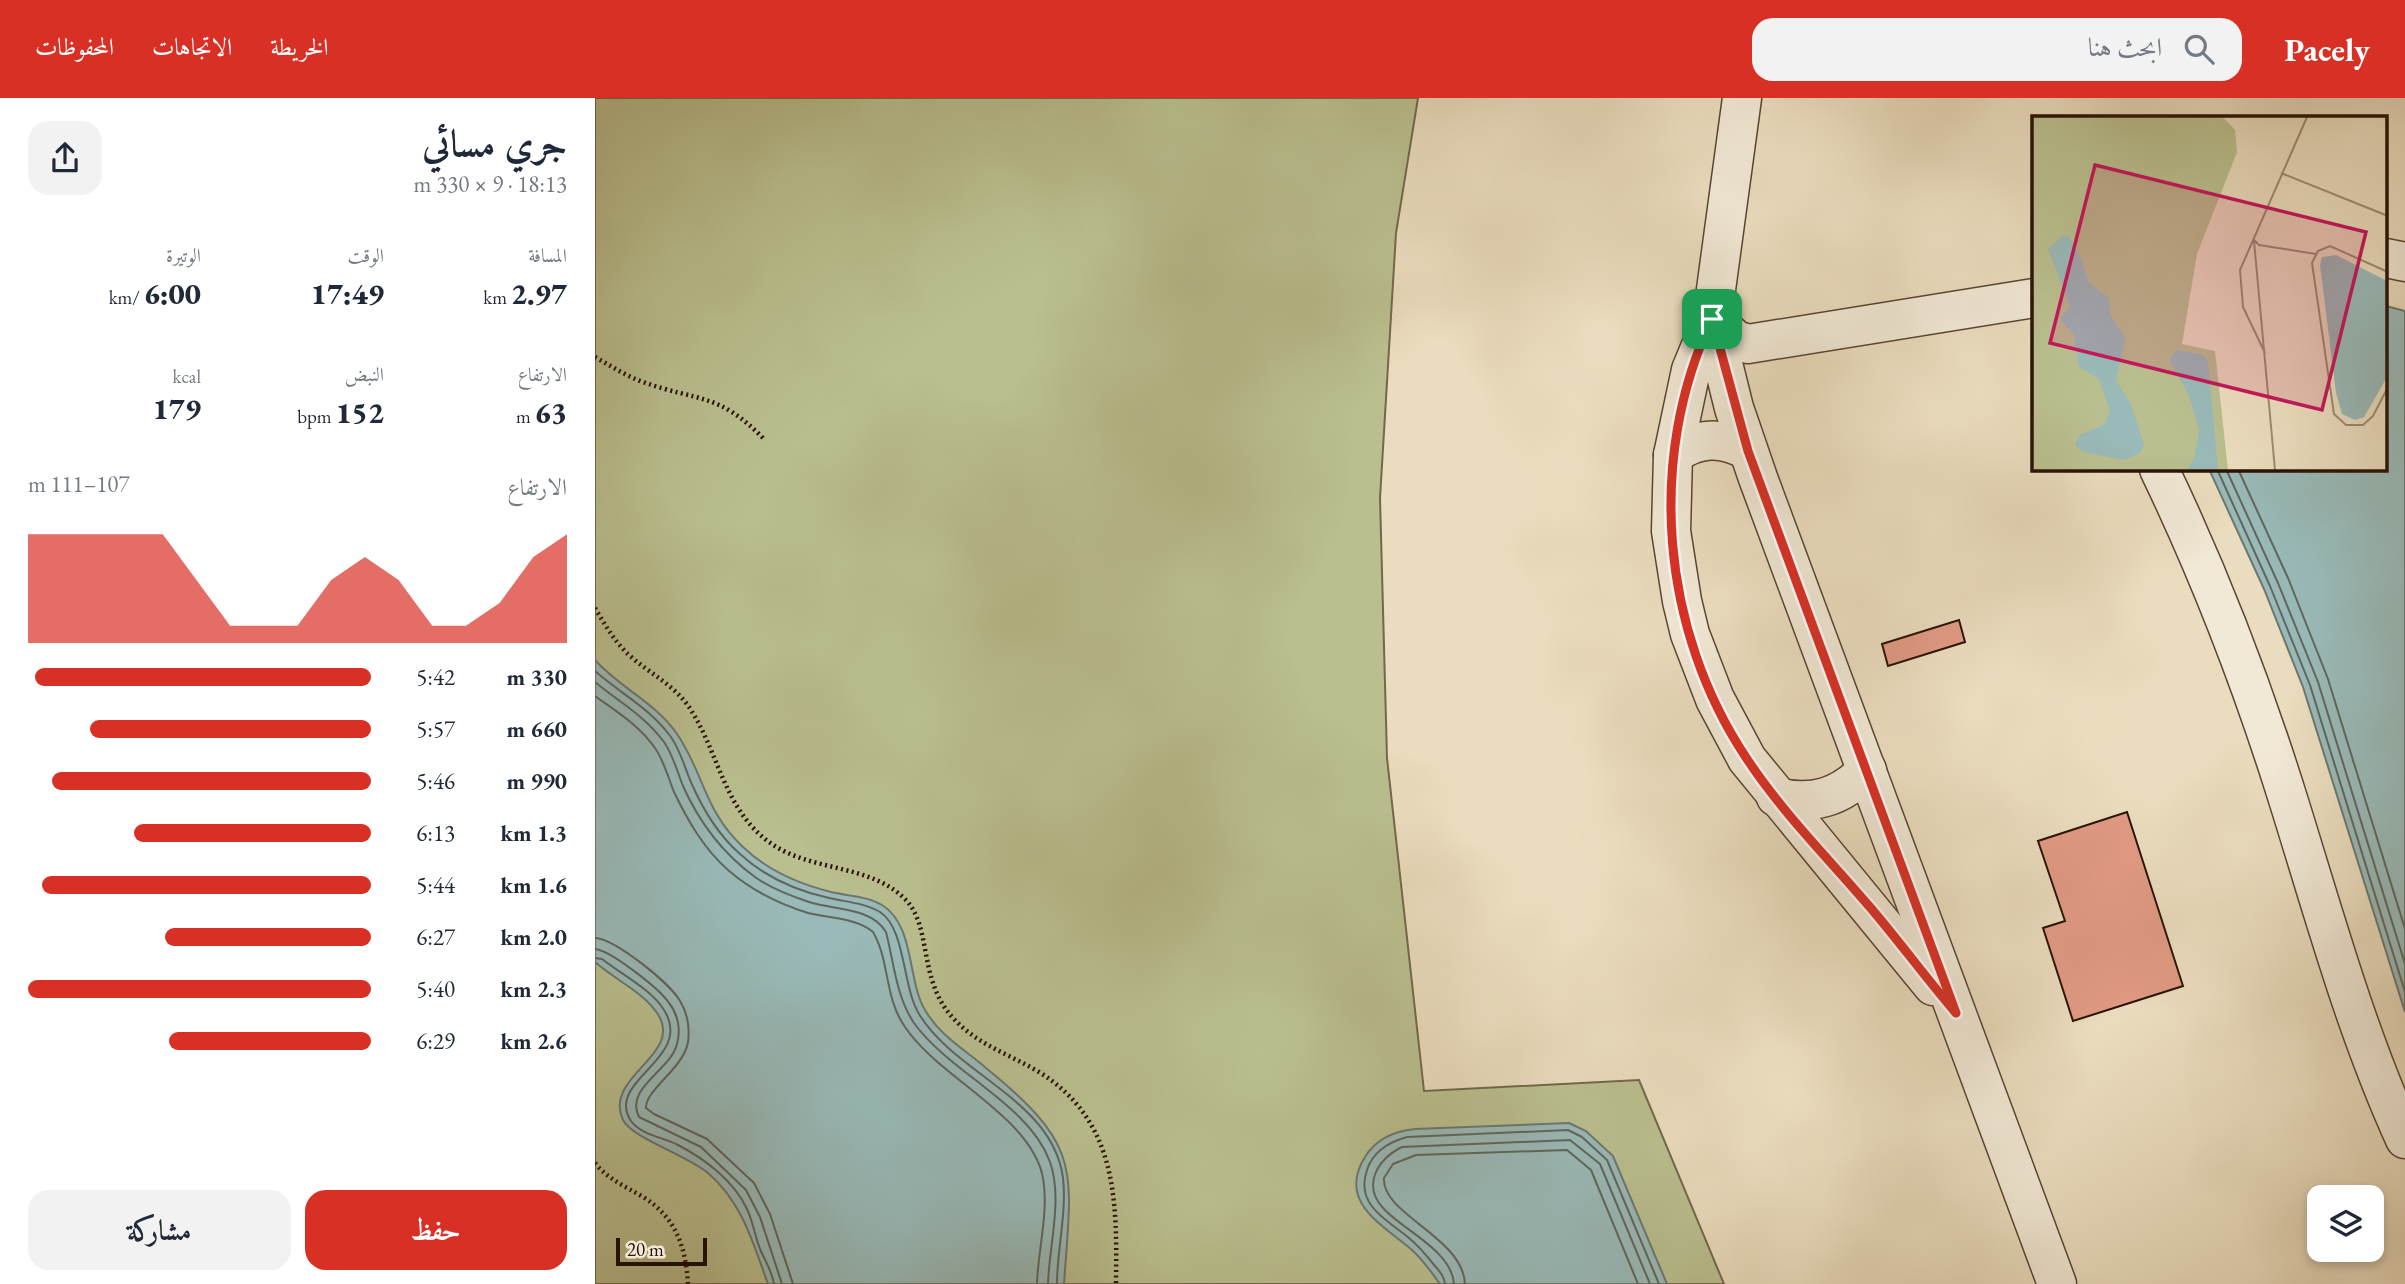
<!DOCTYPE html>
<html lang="ar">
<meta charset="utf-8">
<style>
:root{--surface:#fff;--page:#f2f2f3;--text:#1f2937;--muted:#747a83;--accent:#d93025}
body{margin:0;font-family:"EB Garamond",Amiri,serif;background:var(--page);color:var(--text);direction:rtl;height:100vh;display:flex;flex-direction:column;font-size:26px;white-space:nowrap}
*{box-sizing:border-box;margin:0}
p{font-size:23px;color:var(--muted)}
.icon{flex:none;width:38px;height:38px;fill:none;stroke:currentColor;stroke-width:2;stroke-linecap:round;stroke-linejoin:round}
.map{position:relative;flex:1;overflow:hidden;direction:ltr}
.drawer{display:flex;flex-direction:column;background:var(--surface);width:595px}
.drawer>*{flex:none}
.buttons{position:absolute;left:1712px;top:1087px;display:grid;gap:14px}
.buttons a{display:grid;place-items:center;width:77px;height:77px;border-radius:14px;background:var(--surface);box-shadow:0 4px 10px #0003;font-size:35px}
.scale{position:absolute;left:21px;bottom:18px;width:91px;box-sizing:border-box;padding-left:7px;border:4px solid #281304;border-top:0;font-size:19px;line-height:24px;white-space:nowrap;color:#281304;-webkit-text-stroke:5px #f1e8d5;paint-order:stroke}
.pin{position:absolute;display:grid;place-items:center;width:60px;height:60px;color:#fff;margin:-30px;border-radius:14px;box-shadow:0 4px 10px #0006}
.round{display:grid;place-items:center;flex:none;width:74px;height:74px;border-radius:21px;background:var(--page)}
.head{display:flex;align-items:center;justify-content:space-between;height:119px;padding:0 28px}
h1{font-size:38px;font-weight:800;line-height:52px}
.figures{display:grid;grid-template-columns:repeat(3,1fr);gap:10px;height:119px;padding:7px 28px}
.figures div{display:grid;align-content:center}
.figures b{font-size:30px;font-weight:800}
.figures small{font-size:19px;font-weight:400}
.figures p{font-size:19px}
.chart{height:196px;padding:14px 28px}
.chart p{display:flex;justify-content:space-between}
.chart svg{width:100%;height:126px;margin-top:7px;fill:var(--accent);opacity:.7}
.button{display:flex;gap:14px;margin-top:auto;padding:14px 28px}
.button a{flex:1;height:80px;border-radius:21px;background:var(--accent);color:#fff;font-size:28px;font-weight:800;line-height:80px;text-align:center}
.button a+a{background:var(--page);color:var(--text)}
ul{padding:0 28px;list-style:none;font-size:23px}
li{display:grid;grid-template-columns:112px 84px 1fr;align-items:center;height:52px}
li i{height:18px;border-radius:9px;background:var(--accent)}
header{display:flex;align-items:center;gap:42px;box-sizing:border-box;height:98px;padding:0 35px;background:var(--accent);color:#fff}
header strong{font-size:33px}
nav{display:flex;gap:38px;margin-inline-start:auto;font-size:24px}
.search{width:490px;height:63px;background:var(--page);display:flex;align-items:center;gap:18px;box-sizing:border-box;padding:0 24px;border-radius:21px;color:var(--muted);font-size:26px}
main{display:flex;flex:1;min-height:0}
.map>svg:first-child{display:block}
.green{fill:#babf8f;stroke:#71694a;stroke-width:2}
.water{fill:#99bab8;stroke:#6c7770;stroke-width:2}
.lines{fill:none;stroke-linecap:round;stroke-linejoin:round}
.shore{stroke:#60665e;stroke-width:2}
.building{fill:#e19a84;stroke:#281304;stroke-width:2}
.minor-casing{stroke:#584532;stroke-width:41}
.path{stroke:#281304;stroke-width:4.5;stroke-dasharray:2 3.5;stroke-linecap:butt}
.minor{stroke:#f1e8d5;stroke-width:38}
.route-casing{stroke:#fff;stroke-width:14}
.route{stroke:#d93025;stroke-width:9}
.inset-road{fill:none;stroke:#9c8c74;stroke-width:2}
.view{fill:#c2185b;fill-opacity:0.15;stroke:#c2185b;stroke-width:3.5}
.inset-edge{fill:none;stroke:#281304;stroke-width:3.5}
</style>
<header>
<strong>Pacely</strong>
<div class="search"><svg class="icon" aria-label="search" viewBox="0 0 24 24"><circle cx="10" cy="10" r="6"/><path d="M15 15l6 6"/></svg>ابحث هنا</div>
<nav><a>الخريطة</a><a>الاتجاهات</a><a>المحفوظات</a></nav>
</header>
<main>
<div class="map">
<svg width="1810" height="1186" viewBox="0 0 1810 1186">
<rect width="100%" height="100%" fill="#eadcbe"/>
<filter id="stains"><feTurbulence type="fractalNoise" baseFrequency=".00286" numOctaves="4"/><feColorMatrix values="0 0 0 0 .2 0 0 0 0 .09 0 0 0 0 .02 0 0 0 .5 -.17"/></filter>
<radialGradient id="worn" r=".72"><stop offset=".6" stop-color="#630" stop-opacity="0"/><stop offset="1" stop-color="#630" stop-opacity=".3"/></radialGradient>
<path class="green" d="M0,0H823L801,135L785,400L792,660L829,993L1044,982L1129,1186H0Z"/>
<g class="water">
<path d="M1791,208L1810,213V914L1708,589L1669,491L1614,371H1791Z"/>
<path d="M0,562C25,590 60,604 82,636C109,675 109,713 148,749C172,772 204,786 236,794C253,798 272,798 287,807C320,827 312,882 330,912C345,938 369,951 391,970C488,1049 477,1070 469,1186H173C158,1145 147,1104 113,1075C91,1057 37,1040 28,1022C7,978 91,957 62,915C48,894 19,881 0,864Z"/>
<path d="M974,1025L991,1033L1018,1058L1072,1186H845C837,1175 828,1162 818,1153C790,1128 741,1105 770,1059C781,1041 800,1033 820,1031Z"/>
</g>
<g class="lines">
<g class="shore">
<path d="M1622,371L1675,488L1715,587L1810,894"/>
<path d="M1631,371L1683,485L1723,584L1810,866"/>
<path d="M1643,371L1693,480L1733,581L1810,831"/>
<path d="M0,573C26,596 55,610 76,639C85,652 89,667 95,682C107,710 122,736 145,756C170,779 202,793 234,800C251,804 270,805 285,814C311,831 307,888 324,916C361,977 458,1002 468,1080C472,1114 462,1151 462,1186"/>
<path d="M0,584C24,604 50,618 69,644C78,657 82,673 88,688C105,726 127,755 160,779C175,790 196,798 214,804C239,812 276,809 291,834C299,865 301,898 319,925C354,974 435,1007 455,1064C468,1101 454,1148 453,1186"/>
<path d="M0,598C22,614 44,627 60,650C69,663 73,679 79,694C93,723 109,751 133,772C156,792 184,806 213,815C233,820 262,820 278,834C295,863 289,899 310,929C344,980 437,1019 448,1080C454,1113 443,1152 442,1186"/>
<path d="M0,840C20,841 75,885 85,903C93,916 95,929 93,944C89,970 50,992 51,1010L59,1016L112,1041L159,1085L175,1116L198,1186"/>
<path d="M0,851C15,852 65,891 74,905C83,916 86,932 82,946C76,972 29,990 44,1019L106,1049L151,1092L165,1119L187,1186"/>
<path d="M0,860L7,861C26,876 56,891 69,912C100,961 9,982 36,1023C46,1037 68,1039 83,1047C110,1061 139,1083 152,1111C158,1124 160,1138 165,1151C170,1163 177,1173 179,1186"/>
<path d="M850,1186C849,1178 845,1174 840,1168C832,1158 824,1148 814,1140C791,1121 760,1107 772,1072C778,1053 794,1044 812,1039L973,1032L987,1039L1012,1062L1064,1186"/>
<path d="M859,1186C857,1153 808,1132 789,1111C766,1087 783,1061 807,1049L975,1042L1005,1066L1055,1186"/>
<path d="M870,1186C868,1139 786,1116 789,1080L798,1066L821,1057L972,1052L996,1072L1043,1186"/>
</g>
</g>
<g class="building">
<path d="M1364,522L1370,544L1293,568L1287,546Z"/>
<path d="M1532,714L1588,888L1478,923L1448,830L1470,823L1443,743Z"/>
</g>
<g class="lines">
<g class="minor-casing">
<g id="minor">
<path d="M1147,0L1117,221L1096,272L1078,357L1076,433L1087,503L1095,536L1120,601L1152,661L1338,888"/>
<path d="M1791,160L1810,164"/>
<path d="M1117,221L1139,310L1163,380L1462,1186"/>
<path d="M1117,221L1141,242L1153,246L1439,200"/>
<path d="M1078,357C1102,339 1127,338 1153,353"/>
<path d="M1564,371C1615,477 1658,589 1693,701C1729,816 1760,931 1810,1041"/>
<path d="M1181,699C1218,708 1246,699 1272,672"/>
</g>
</g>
<g class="path">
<path d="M0,259C16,268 31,278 48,284C104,304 123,294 169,341"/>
<path d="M0,510C10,527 20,544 34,557C55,576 78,586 94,609C124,654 128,710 174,744C214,774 274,765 310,801C338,829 322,882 359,921C383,947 414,956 444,974C523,1023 522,1104 521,1186"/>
<path d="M0,1065C14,1082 30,1088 48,1099C81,1119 91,1150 93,1186"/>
</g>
<use href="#minor" class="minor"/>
</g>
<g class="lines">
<g class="route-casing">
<path id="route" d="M1117,221L1153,353L1361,915C1331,880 1304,843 1274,808C1233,760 1187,714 1152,661C1066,533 1051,360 1117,221Z"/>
</g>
<use href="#route" class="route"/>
</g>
<g transform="translate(1437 18)">
<rect width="355" height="355" fill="#eadcbe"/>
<path d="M0,1H191L203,14L205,36L165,138L150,228L183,235L196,354H0Z" fill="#babf8f"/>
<path d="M31,119L37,121L50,145L57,167L77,182L78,198L93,223L84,264L99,288L112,329L108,337L92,344L51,336L43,329L47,319L72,309L78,295L67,263L47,251L42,219L28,203L38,190L16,133ZM304,139L355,165V261L332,301L323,304L310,298L304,277L288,149L290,141ZM144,234L171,239L176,246L186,354H155L163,341L167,314L157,279L137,244Z" fill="#99bab8"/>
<path class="inset-road" d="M249,57L356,100M222,124L227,129L284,138M222,125L243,354M356,156L298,130L286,135L280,147L302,298L314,309H331L341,300L356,271M233,237L211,191L208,154L275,1"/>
<path class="view" d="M63,49L334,116L290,294L18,227Z"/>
<rect width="355" height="355" class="inset-edge"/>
</g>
<rect width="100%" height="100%" filter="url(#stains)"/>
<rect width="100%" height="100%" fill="url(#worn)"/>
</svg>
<div class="buttons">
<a><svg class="icon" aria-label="layers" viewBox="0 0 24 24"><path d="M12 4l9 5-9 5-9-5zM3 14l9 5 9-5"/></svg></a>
</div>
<div class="scale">20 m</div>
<div class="pin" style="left:1117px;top:221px;background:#1e9e55"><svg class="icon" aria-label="arrive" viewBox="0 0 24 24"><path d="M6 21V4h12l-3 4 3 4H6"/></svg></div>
</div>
<section class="drawer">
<div class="head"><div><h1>جري مسائي</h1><p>18:13 · 9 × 330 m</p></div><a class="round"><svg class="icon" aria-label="share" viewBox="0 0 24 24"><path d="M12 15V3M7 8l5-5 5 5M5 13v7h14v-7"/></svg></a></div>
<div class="figures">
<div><p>المسافة</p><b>2.97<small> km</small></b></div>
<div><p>الوقت</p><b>17:49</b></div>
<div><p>الوتيرة</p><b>6:00<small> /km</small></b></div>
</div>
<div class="figures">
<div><p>الارتفاع</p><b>63<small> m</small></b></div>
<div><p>النبض</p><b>152<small> bpm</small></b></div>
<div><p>kcal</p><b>179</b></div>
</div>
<div class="chart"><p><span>الارتفاع</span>107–111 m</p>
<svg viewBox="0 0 160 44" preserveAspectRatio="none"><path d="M0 44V6L10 6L20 6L30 6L40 6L50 22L60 38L70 38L80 38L90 22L100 14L110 22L120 38L130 38L140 30L150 14L160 6V44z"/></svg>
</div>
<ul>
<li><b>330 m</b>5:42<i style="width:98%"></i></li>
<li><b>660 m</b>5:57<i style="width:82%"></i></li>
<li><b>990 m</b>5:46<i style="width:93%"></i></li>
<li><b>1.3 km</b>6:13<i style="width:69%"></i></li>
<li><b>1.6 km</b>5:44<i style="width:96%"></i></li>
<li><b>2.0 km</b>6:27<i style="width:60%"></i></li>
<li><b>2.3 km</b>5:40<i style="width:100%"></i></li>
<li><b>2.6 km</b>6:29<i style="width:59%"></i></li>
</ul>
<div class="button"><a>حفظ</a><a>مشاركة</a></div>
</section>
</main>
